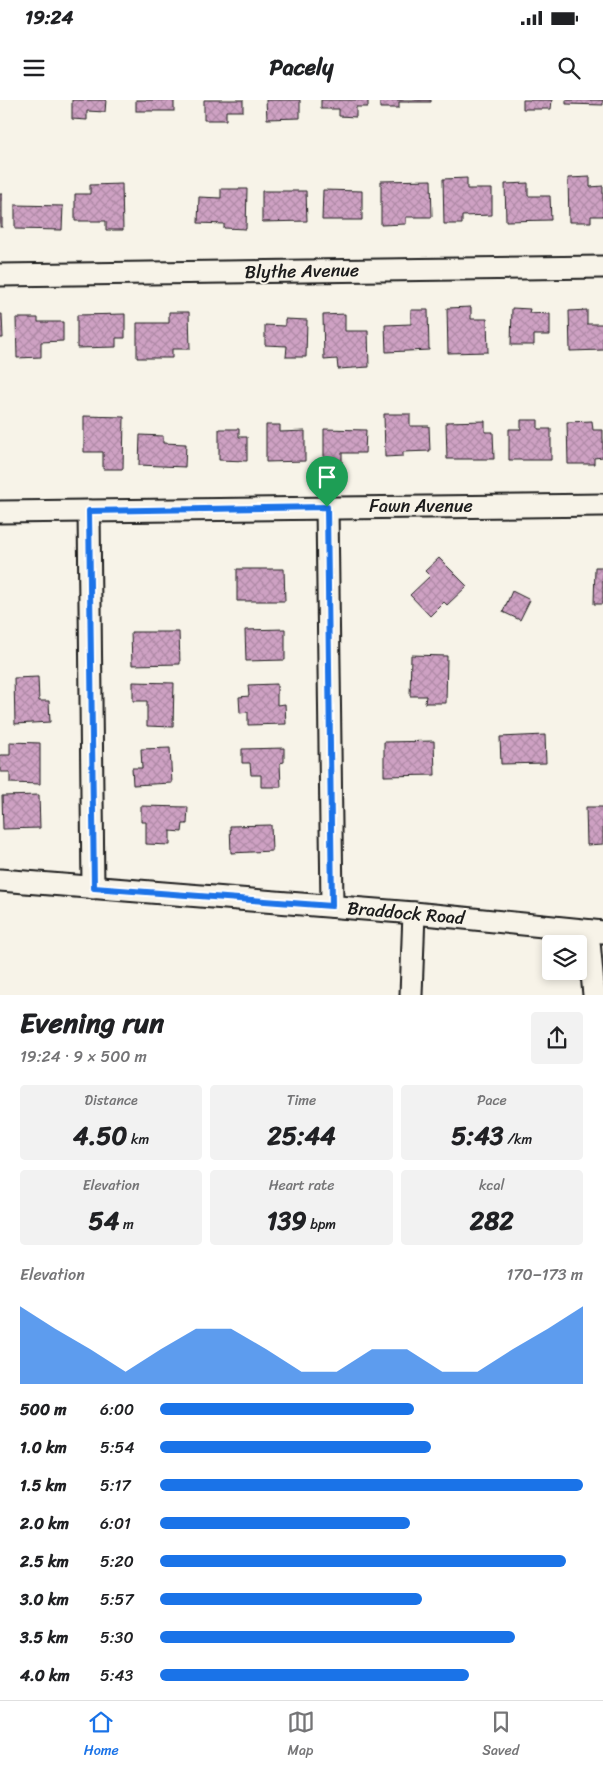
<!DOCTYPE html>
<meta charset="utf-8">
<style>
:root{--surface:#fff;--page:#f2f2f2;--text:#202124;--muted:#757577;--line:#e0e0e0;--accent:#1a73e8}
body{margin:0;font-family:Sriracha,sans-serif;background:var(--page);color:var(--text);height:100vh;display:flex;flex-direction:column;font-size:19px;white-space:nowrap}
*{box-sizing:border-box;margin:0}
p{font-size:16px;color:var(--muted)}
.icon{flex:none;width:28px;height:28px;fill:none;stroke:currentColor;stroke-width:2;stroke-linecap:round;stroke-linejoin:round}
.map{position:relative;height:895px;overflow:hidden}
.drawer{display:flex;flex-direction:column;background:var(--surface);flex:1}
.drawer>*{flex:none}
.controls{position:absolute;left:542px;top:835px;display:grid;gap:10px}
.controls a{display:grid;place-items:center;width:45px;height:45px;border-radius:5px;background:var(--surface);box-shadow:0 2px 8px #0003;font-size:25px}
.pin{position:absolute;display:grid;place-items:center;width:42px;height:42px;color:#fff;margin:-51px -21px;border-radius:50% 50% 50% 0;rotate:-45deg;box-shadow:0 0 5px #0007}
.pin .icon{rotate:45deg}
.round{display:grid;place-items:center;flex:none;width:52px;height:52px;border-radius:5px;background:var(--page)}
.summary{display:flex;align-items:center;justify-content:space-between;height:85px;padding:0 20px}
h1{font-size:28px;font-weight:800;line-height:38px}
.metrics{display:grid;grid-template-columns:repeat(3,1fr);gap:8px;height:85px;padding:5px 20px}
.metrics div{display:grid;align-content:center;border-radius:5px;background:var(--page);text-align:center}
.metrics b{font-size:25px;font-weight:800}
.metrics small{font-size:14px;font-weight:400}
.metrics p{font-size:14px}
.chart{height:140px;padding:10px 20px}
.chart p{display:flex;justify-content:space-between}
.chart svg{width:100%;height:90px;margin-top:5px;fill:var(--accent);opacity:.7}
ul{padding:0 20px;list-style:none;font-size:16px}
li{display:grid;grid-template-columns:80px 60px 1fr;align-items:center;height:38px}
li i{height:12px;border-radius:6px;background:var(--accent)}
.status{display:flex;justify-content:space-between;align-items:center;height:35px;padding:0 25px;background:var(--surface);direction:ltr}
.status svg{height:14px;fill:currentColor}
header{display:flex;justify-content:space-between;align-items:center;height:65px;padding:0 20px;background:var(--surface);font-size:22px;font-weight:800}
.tab-bar{display:flex;justify-content:space-around;align-items:center;height:70px;border-top:1px solid var(--line);background:var(--surface);font-size:14px;color:var(--muted)}
.tab-bar a{display:grid;justify-items:center;gap:2px}
.tab-bar .active{color:var(--accent)}
.map>svg:first-child{display:block}
.building{fill:url(#building-cross-hatch);stroke:#1c1c1c}
.lines{fill:none;stroke-linecap:round;stroke-linejoin:round}
.minor-casing{stroke:#1c1c1c;stroke-width:25}
.minor{stroke:#f7f3e8;stroke-width:21}
.route-casing{stroke:#fff;stroke-width:10}
.route{stroke:#1a73e8;stroke-width:6}
.labels{text-anchor:middle;stroke-width:4;stroke-linejoin:round;paint-order:stroke}
.street-label{font-size:18px;fill:#1c1c1c;stroke:#f7f3e8}
</style>
<div class="status"><b>19:24</b><svg viewBox="0 0 49 12"><path d="M0 12V9h3v3zM5 12V6h3v6zM10 12V3h3v9zM15 12V0h3v12zM26 1h20v11H26zM47 4h2v5h-2z"/></svg></div>
<header><svg class="icon" aria-label="menu" viewBox="0 0 24 24"><path d="M4 6h16M4 12h16M4 18h16"/></svg>Pacely<svg class="icon" aria-label="search" viewBox="0 0 24 24"><circle cx="10" cy="10" r="6"/><path d="M15 15l6 6"/></svg></header>
<div class="map">
<svg width="603" height="895" viewBox="0 0 603 895">
<defs>
<pattern id="building-cross-hatch" width="8" height="8" patternUnits="userSpaceOnUse" patternTransform="scale(1.25)"><rect width="8" height="8" fill="#cea1c3"/><path d="M0 0l8 8M0 8l8-8" fill="none" stroke="#b08aa7"/></pattern>
</defs>
<rect width="100%" height="100%" fill="#f7f3e8"/>
<filter id="ink" filterUnits="userSpaceOnUse"><feTurbulence type="fractalNoise" baseFrequency=".02" numOctaves="2"/><feDisplacementMap in="SourceGraphic" scale="10" xChannelSelector="R" yChannelSelector="G"/><feConvolveMatrix kernelMatrix="1 2 1 2 8 2 1 2 1" color-interpolation-filters="sRGB"/></filter>
<g filter="url(#ink)">
<g class="building">
<path d="M72,0H106L105,12L87,11V20L72,19Z"/>
<rect x="136" y="0" width="38" height="11"/>
<path d="M204,0H243V11H226V20H204Z"/>
<path d="M266,0H300V18L267,19Z"/>
<path d="M321,0H368V7H356V17L339,16V9H321Z"/>
<path d="M380,0H431V2H399V8H380Z"/>
<path d="M523,0H552L551,9H523Z"/>
<path d="M566,0H603V5L566,4Z"/>
<path d="M590,77V87L603,86V116H591V122H569L568,78Z"/>
<path d="M467,78V89H492V115L462,116V124H444L443,79Z"/>
<path d="M431,80L432,117H406V124L381,125V81Z"/>
<path d="M528,83V96H550L551,120L506,121L505,84Z"/>
<path d="M122,84L123,130H106V121H75V94H90V85Z"/>
<path d="M221,89H247L246,129L224,128V124L198,123L199,97L221,98Z"/>
<path d="M323,90L362,91V120H322Z"/>
<path d="M262,91H306L307,121L262,122Z"/>
<rect x="0" y="94" width="2" height="33"/>
<path d="M15,105L63,106L62,130L15,129Z"/>
<path d="M471,207V219H487L488,252L448,253L447,208Z"/>
<path d="M512,208L530,209L529,213L550,214V235H534V245H511Z"/>
<path d="M411,210H428L429,250L386,252L385,225L411,224Z"/>
<path d="M587,210V224H603V250L570,251L569,211Z"/>
<path d="M169,212H189L190,249H172V258H137V223H169Z"/>
<path d="M0,214H2L3,238H0Z"/>
<path d="M125,214V238H116V247L77,248V215Z"/>
<path d="M345,214V231H368L369,267L338,269L337,259L324,260L323,215Z"/>
<path d="M16,218H38V222H63V241L41,242V257L17,258Z"/>
<path d="M285,219L307,220L306,257H286L287,246L265,245V225L285,226Z"/>
<path d="M384,314H410V326H429L430,351L403,352V356L385,357Z"/>
<path d="M84,316L124,317L123,369H103V352H84Z"/>
<path d="M521,320H538V329H551V360H509V329H521Z"/>
<path d="M485,321V332H493L494,359H447L446,322Z"/>
<path d="M592,321L593,330H603V357L594,358V364H568L567,322Z"/>
<path d="M266,325H280V332L305,331V361L266,362Z"/>
<path d="M219,329H239V337H247V361L219,360Z"/>
<path d="M324,329L366,330L365,353H342V363L324,362Z"/>
<path d="M140,335L163,336V343L186,344L185,367L139,365Z"/>
<path d="M439,458L467,486L447,505L444,502L430,516L410,495L430,476L425,471Z"/>
<path d="M595,467H603V504H594Z"/>
<path d="M237,469H284L285,501H237Z"/>
<path d="M512,491L530,500L520,520L503,512Z"/>
<path d="M285,529V560L246,561L245,530Z"/>
<path d="M131,532H179L180,564L132,565Z"/>
<path d="M411,555L447,556L446,603H425L426,596H410Z"/>
<path d="M38,577L39,601H49L50,622L15,624L14,578Z"/>
<path d="M133,582L174,583L173,627L147,626V601H133Z"/>
<path d="M277,584V605L285,604L286,624L248,625V612L240,613L239,597L249,596L248,585Z"/>
<path d="M545,635L546,663L501,664L500,637Z"/>
<path d="M434,641L435,675L384,676V642Z"/>
<path d="M10,642L40,643V684L10,683V672H0V655H10Z"/>
<path d="M170,648L172,683L133,685L132,668H142L141,649Z"/>
<path d="M284,648V662L280,663L281,687H261V675H251L250,663H242V649Z"/>
<path d="M39,695L40,728L3,729L2,696Z"/>
<path d="M141,706L188,707L187,724H183L182,732L170,731V745L146,744V722H141Z"/>
<path d="M586,707H603V744L587,745Z"/>
<path d="M271,725L272,751L231,753L230,726Z"/>
</g>
<g class="lines">
<g class="minor-casing">
<g id="minor">
<path d="M0,175L603,167"/>
<path d="M327,407L332,806"/>
<path d="M89,411L93,788"/>
<path d="M0,412L603,405"/>
<path d="M0,780L414,813L603,832"/>
<path d="M588,831L594,895"/>
<path d="M411,895L414,813"/>
</g>
</g>
<use href="#minor" class="minor"/>
</g>
</g>
<g class="lines" filter="url(#ink)">
<g class="route-casing">
<path id="route" d="M327,407L332,806L94,788L89,411Z"/>
</g>
<use href="#route" class="route"/>
</g>
<g class="labels">
<g class="street-label">
<text transform="translate(302 171) rotate(-1)" y="6">Blythe Avenue</text>
<text x="421" y="412">Fawn Avenue</text>
<text transform="translate(406 813) rotate(5)" y="6">Braddock Road</text>
</g>
</g>
</svg>
<div class="controls">
<a><svg class="icon" aria-label="layers" viewBox="0 0 24 24"><path d="M12 4l9 5-9 5-9-5zM3 14l9 5 9-5"/></svg></a>
</div>
<div class="pin" style="left:327px;top:407px;background:#1e9e55"><svg class="icon" aria-label="arrive" viewBox="0 0 24 24"><path d="M6 21V4h12l-3 4 3 4H6"/></svg></div>
</div>
<section class="drawer">
<div class="summary"><div><h1>Evening run</h1><p>19:24 · 9 × 500 m</p></div><a class="round"><svg class="icon" aria-label="share" viewBox="0 0 24 24"><path d="M12 15V3M7 8l5-5 5 5M5 13v7h14v-7"/></svg></a></div>
<div class="metrics">
<div><p>Distance</p><b>4.50<small> km</small></b></div>
<div><p>Time</p><b>25:44</b></div>
<div><p>Pace</p><b>5:43<small> /km</small></b></div>
</div>
<div class="metrics">
<div><p>Elevation</p><b>54<small> m</small></b></div>
<div><p>Heart rate</p><b>139<small> bpm</small></b></div>
<div><p>kcal</p><b>282</b></div>
</div>
<div class="chart"><p><span>Elevation</span>170–173 m</p>
<svg viewBox="0 0 160 44" preserveAspectRatio="none"><path d="M0 44V6L10 17L20 27L30 38L40 27L50 17L60 17L70 27L80 38L90 38L100 27L110 27L120 38L130 38L140 27L150 17L160 6V44z"/></svg>
</div>
<ul>
<li><b>500 m</b>6:00<i style="width:60%"></i></li>
<li><b>1.0 km</b>5:54<i style="width:64%"></i></li>
<li><b>1.5 km</b>5:17<i style="width:100%"></i></li>
<li><b>2.0 km</b>6:01<i style="width:59%"></i></li>
<li><b>2.5 km</b>5:20<i style="width:96%"></i></li>
<li><b>3.0 km</b>5:57<i style="width:62%"></i></li>
<li><b>3.5 km</b>5:30<i style="width:84%"></i></li>
<li><b>4.0 km</b>5:43<i style="width:73%"></i></li>
</ul>
</section>
<nav class="tab-bar">
<a class="active"><svg class="icon" aria-label="home" viewBox="0 0 24 24"><path d="M3 11l9-7 9 7M6 9v11h12V9"/></svg>Home</a>
<a><svg class="icon" aria-label="map" viewBox="0 0 24 24"><path d="M3 6l6-2 6 2 6-2v14l-6 2-6-2-6 2zM9 4v14M15 6v14"/></svg>Map</a>
<a><svg class="icon" aria-label="saved" viewBox="0 0 24 24"><path d="M7 4h10v16l-5-4-5 4z"/></svg>Saved</a>
</nav>
